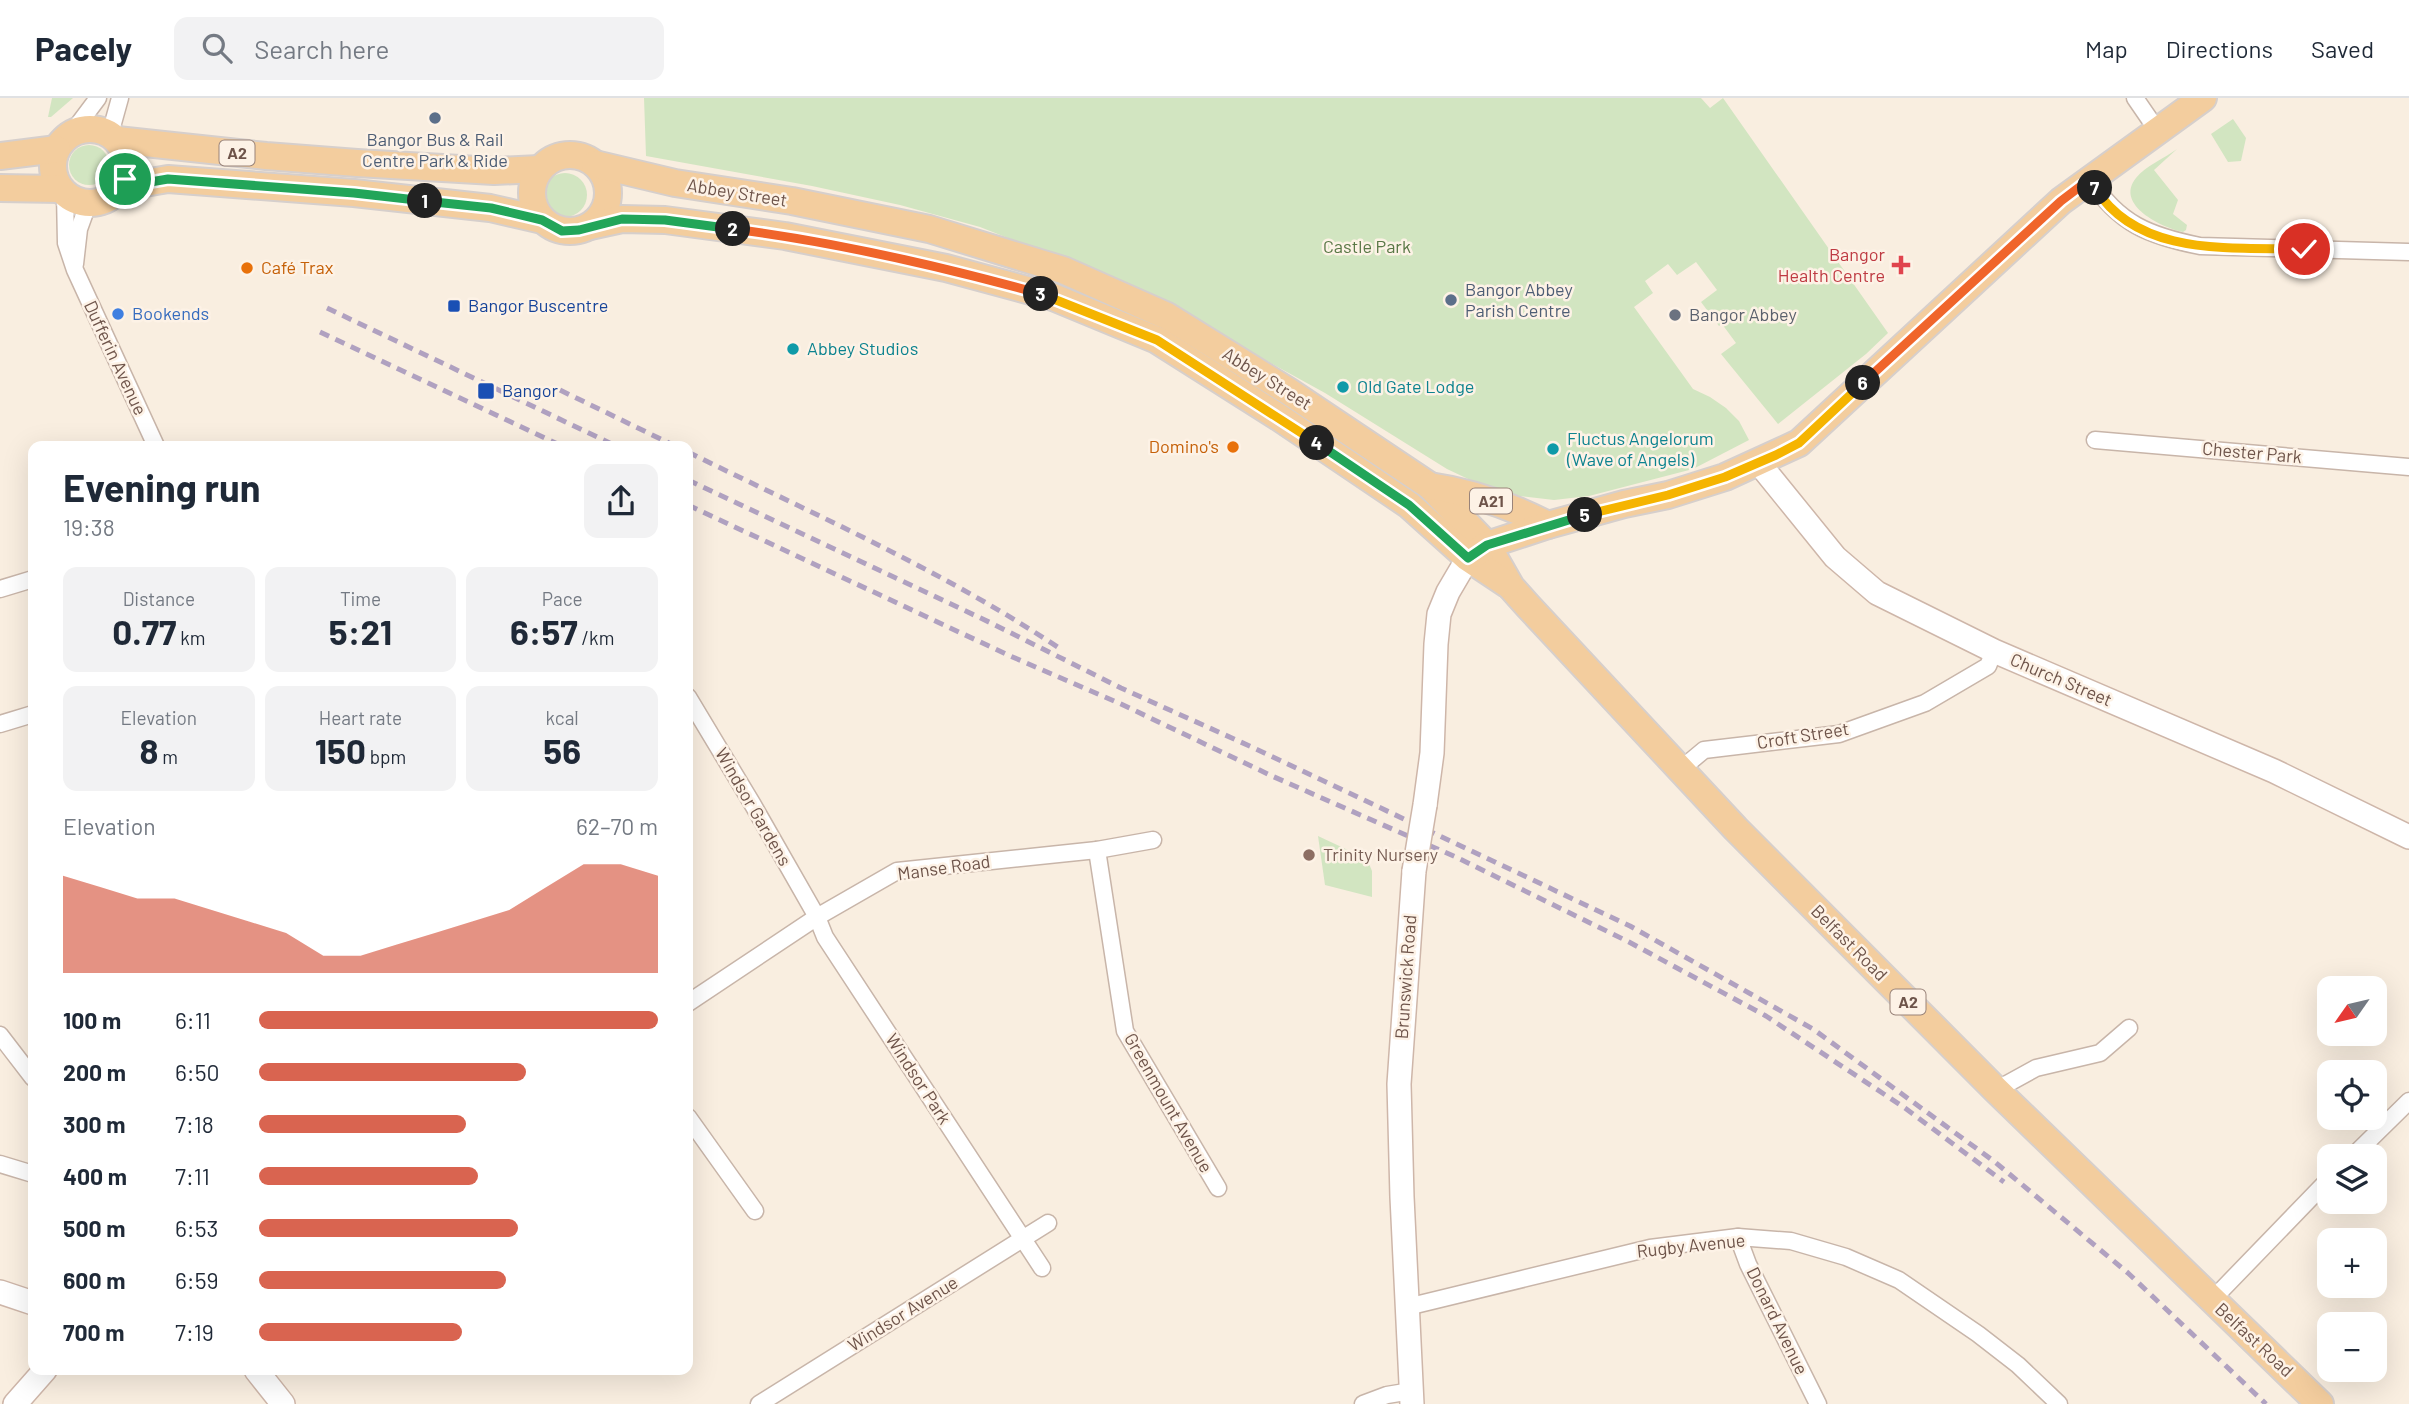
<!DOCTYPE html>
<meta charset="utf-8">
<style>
:root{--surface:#fff;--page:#f2f2f3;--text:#1f2937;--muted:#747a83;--line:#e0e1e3;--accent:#d96450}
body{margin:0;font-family:Barlow,sans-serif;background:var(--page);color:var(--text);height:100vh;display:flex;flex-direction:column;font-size:26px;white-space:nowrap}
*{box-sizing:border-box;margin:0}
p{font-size:23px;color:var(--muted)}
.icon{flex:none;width:38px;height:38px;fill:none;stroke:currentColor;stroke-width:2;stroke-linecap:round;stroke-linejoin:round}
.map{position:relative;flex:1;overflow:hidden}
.panel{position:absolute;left:28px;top:343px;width:665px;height:934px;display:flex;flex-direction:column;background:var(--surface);border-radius:14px;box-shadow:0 7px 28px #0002}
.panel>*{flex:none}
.needle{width:46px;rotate:236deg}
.buttons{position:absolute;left:2317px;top:878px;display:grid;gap:14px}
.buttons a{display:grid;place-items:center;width:70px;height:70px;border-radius:14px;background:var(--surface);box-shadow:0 7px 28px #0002;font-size:35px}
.pin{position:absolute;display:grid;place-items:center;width:60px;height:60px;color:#fff;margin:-30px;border:4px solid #fff;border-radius:50%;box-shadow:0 2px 7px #0007}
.km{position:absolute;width:35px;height:35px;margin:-18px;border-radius:50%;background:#222;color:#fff;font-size:19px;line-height:35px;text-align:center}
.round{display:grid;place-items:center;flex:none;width:74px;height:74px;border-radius:14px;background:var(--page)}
.head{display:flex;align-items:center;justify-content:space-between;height:119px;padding:0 35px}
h1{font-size:38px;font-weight:700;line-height:52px}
.stats{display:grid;grid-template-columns:repeat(3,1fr);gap:10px;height:119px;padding:7px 35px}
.stats div{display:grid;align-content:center;border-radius:14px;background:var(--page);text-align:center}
.stats b{font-size:35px;font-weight:700}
.stats small{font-size:19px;font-weight:400}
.stats p{font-size:19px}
.chart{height:196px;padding:14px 35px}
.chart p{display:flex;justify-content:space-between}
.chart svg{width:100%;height:126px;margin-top:7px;fill:var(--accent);opacity:.7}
ul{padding:0 35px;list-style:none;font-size:23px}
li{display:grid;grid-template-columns:112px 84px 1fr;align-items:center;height:52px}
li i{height:18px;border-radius:9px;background:var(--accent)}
header{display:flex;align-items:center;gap:42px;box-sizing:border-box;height:98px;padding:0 35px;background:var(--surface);border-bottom:2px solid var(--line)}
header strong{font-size:33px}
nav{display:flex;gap:38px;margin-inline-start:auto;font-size:24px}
.search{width:490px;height:63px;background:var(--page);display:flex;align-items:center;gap:18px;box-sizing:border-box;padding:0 24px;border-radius:14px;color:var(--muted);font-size:26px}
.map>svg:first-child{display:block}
.green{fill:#d2e5c1}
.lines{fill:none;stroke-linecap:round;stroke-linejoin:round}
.street-casing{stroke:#c8b5a9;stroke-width:19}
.secondary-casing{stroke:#ceb6a9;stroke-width:26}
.primary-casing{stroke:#d6cfcc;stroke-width:30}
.street{stroke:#fff;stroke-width:16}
.secondary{stroke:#fff;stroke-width:23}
.primary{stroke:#f3cd9e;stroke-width:26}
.rail{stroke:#b0a1c0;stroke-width:5;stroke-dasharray:10 7;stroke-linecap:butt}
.secondary-bridge-casing{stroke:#ceb6a9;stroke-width:26;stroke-linecap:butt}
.secondary-bridge{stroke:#fff;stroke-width:23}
.split-1-casing{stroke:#fff;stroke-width:14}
.split-2-casing{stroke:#fff;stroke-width:14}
.split-3-casing{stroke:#fff;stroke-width:14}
.split-4-casing{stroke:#fff;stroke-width:14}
.split-5-casing{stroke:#fff;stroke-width:14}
.split-6-casing{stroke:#fff;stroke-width:14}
.split-7-casing{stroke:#fff;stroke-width:14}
.split-8-casing{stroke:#fff;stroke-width:14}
.split-1{stroke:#22a559;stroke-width:9}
.split-2{stroke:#22a559;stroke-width:9}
.split-3{stroke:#f0652b;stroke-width:9}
.split-4{stroke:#f5b400;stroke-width:9}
.split-5{stroke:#22a559;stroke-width:9}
.split-6{stroke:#f5b400;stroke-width:9}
.split-7{stroke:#f0652b;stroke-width:9}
.split-8{stroke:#f5b400;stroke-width:9}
.service-dot{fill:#5c6f8a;stroke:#fdf2e6;stroke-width:2.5}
.health-dot{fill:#e0444e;stroke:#fdf2e6;stroke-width:2.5}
.food-dot{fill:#e8710a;stroke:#fdf2e6;stroke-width:2.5}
.transit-dot{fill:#1a4fb4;stroke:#fdf2e6;stroke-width:2.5}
.shop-dot{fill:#3f7fe0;stroke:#fdf2e6;stroke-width:2.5}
.worship-dot{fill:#6b7280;stroke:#fdf2e6;stroke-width:2.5}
.culture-dot{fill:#0f9aa8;stroke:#fdf2e6;stroke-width:2.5}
.education-dot{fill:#8d6e63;stroke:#fdf2e6;stroke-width:2.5}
.labels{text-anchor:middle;stroke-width:5;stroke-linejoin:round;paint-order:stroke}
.shield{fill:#fdf2e6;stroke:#998379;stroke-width:2}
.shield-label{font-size:16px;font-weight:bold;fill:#6e544a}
.service-label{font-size:18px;fill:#4e5e75;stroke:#fdf2e6}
.street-label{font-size:18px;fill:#6e544a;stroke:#fdf2e6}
.park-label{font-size:18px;fill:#597846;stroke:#fdf2e6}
.health-label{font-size:18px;fill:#be3a42;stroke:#fdf2e6;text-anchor:end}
.food-label{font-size:18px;fill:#c56008;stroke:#fdf2e6;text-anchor:start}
.transit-label{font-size:18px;fill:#164399;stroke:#fdf2e6;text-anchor:start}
.shop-label{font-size:18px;fill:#366cbe;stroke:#fdf2e6;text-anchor:start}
.worship-label{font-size:18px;fill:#5b616d;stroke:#fdf2e6;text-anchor:start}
.culture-label{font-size:18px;fill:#0d838f;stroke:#fdf2e6;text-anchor:start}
.education-label{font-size:18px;fill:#785e54;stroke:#fdf2e6;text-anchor:start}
</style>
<header>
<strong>Pacely</strong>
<div class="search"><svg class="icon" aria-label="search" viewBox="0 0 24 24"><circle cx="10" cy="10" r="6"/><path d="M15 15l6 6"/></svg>Search here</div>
<nav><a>Map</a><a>Directions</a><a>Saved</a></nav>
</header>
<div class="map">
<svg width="2409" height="1306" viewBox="0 0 2409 1306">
<rect width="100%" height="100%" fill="#f9eee0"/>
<g class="green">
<path d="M52,0H73L51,19H48Z"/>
<path d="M644,0H1701L1710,10L1723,0L1888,235L1866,256L1778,326L1721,256L1736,245L1722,226L1719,228L1701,204L1717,192L1696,164L1677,177L1668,166L1645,183L1653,195L1634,209L1693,291L1710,299L1726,310L1739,323L1749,342L1693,371L1589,398L1554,402L1520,398L1483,388L1447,371L1325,295L1187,219L1054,158L980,129L900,107L812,88L646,58Z"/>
<path d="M2233,21L2246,40L2241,63L2228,64L2211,36Z"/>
<circle cx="89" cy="67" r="20"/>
<path d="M2177,51L2154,72L2178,102L2173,116L2187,127L2186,132L2183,134C2163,130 2114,107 2136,80C2145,68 2165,60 2177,51Z"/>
<circle cx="565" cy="97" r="22"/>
<path d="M1318,738L1367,761L1372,773V799L1325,787Z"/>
</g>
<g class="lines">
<g class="street-casing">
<g id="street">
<path d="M2135,0L2157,32"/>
<path d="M71,36L98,0"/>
<path d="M110,36L120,0"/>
<path d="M2090,81C2118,126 2150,138 2200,148L2409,154"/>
<path d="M65,96L66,145L75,172L156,348"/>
<path d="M75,166L79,131L88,106"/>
<path d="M2095,342L2409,369"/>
<path d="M0,491L33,481"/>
<path d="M688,599L753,707L817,819L825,839L1042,1170"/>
<path d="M0,626L33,616"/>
<path d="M1680,672L1704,652L1839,636L1925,605L1988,568L1994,553"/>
<path d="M1097,752L1125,933L1218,1090"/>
<path d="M688,905L817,819L897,773L1097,752L1153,742"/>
<path d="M0,937L33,980"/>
<path d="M1996,992L2036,970L2100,955L2129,930"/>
<path d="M688,1019L755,1113"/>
<path d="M2352,1059L2409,1003"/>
<path d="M0,1066L33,1076"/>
<path d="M1738,1139L1748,1166L1818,1306"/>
<path d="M2212,1202L2329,1081"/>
<path d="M1407,1209L1650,1150L1738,1139L1791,1143L1846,1159L1899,1182L1978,1236L2018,1267L2059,1306"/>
<path d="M759,1306L1048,1125"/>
<path d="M1363,1306L1387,1297L1411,1293"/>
</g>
</g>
<g class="secondary-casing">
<g id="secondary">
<path d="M1758,364L1835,459L1877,495L1994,553L2274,673L2409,739"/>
<path d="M1425,707L1432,655L1436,546L1439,516L1448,494L1468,460"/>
<path d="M0,1194L33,1205"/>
<path d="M256,1272L283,1306"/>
<path d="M15,1306L45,1272"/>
<path d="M1412,1306L1402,1099L1399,986L1414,773"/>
</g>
</g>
<g class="primary-casing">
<g id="primary">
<circle cx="90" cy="68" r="37"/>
<path d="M117,42L266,58L357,65L494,73L540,71"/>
<circle cx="570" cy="95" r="38"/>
<path d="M0,58L57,51"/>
<path d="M595,66L675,85L792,103L929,131L1063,172L1167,218L1288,293L1430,388L1487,447L1511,489L1528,508L1736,731L1996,992L2320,1306"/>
<path d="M121,89L168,81L354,95L490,110L542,122"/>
<path d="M0,90L60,91"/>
<path d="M590,128L622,121L665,122L785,138L946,170L1053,199L1157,242L1277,318L1409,407L1468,460L1507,486"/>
<path d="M1430,388C1472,394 1511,408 1548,427"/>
<path d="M1474,456L1487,447L1548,427L1624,406L1668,397L1725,379L1799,345L2061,103L2203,0"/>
</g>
</g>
<use href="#street" class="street"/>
<use href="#secondary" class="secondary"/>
<use href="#primary" class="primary"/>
<g class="rail">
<path d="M327,210L616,348"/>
<path d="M320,234L562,348"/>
<path d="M560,292L675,348"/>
<path d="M688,354C815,417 944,473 1062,552"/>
<path d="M688,382L991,525L1121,590L1254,650L1630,828L1813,931L1995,1064L2128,1175L2266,1306"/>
<path d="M688,407L1008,557L1121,606L1272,678L1458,760L1629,844L1766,918L1905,1010L2004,1084"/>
</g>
<g class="secondary-bridge-casing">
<path id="secondary-bridge" d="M1414,773L1425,707"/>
</g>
<use href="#secondary-bridge" class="secondary-bridge"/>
</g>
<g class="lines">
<g class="split-1-casing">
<path id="split-1" d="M125,81L121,89L168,81L354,95L425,103"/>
</g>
<g class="split-2-casing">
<path id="split-2" d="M425,103L491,110L542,122L562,133L579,132L622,121L665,122L733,131"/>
</g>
<g class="split-3-casing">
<path id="split-3" d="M733,131C837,144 940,168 1041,196"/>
</g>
<g class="split-4-casing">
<path id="split-4" d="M1041,196L1157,242L1317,345"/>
</g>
<g class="split-5-casing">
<path id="split-5" d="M1317,345L1409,407L1468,460L1487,447L1585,417"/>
</g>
<g class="split-6-casing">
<path id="split-6" d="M1585,417L1668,397L1725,379L1776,357L1799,345L1863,285"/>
</g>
<g class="split-7-casing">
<path id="split-7" d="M1863,285L2061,103L2090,81L2095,90"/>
</g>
<g class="split-8-casing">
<path id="split-8" d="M2095,90C2139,160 2233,149 2304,151"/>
</g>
<use href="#split-1" class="split-1"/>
<use href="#split-2" class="split-2"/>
<use href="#split-3" class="split-3"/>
<use href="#split-4" class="split-4"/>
<use href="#split-5" class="split-5"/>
<use href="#split-6" class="split-6"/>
<use href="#split-7" class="split-7"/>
<use href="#split-8" class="split-8"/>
</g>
<g class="service-dot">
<circle cx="435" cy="20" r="7"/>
<circle cx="1451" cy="202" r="7"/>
</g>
<path class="health-dot" d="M1897.5 156.5h7v7h7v7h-7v7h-7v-7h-7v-7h7z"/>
<g class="food-dot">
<circle cx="247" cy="170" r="7"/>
<circle cx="1233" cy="349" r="7"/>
</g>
<g class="transit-dot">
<rect x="447" y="201" width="14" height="14" rx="3.5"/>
<rect x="477" y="284" width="18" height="18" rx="3.5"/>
</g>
<circle class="shop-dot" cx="118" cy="216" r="7"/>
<circle class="worship-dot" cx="1675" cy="217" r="7"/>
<g class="culture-dot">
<circle cx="793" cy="251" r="7"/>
<circle cx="1343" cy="289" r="7"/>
<circle cx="1553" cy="351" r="7"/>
</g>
<circle class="education-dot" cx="1309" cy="757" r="7"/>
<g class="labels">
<g class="shield">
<rect x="219.5" y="42.5" width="35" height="25" rx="5"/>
<rect x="1470" y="390.5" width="42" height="25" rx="5"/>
<rect x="1890.5" y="891.5" width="35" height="25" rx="5"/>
</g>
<g class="shield-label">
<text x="237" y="61">A2</text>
<text x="1491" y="409">A21</text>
<text x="1908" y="910">A2</text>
</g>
<g class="service-label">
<text x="435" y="48">Bangor Bus &amp; Rail<tspan x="435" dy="21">Centre Park &amp; Ride</tspan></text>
<text x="1465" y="198" text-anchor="start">Bangor Abbey<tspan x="1465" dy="21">Parish Centre</tspan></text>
</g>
<g class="street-label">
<text transform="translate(737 95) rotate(9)" y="6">Abbey Street</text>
<text transform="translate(115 260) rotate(65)" y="6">Dufferin Avenue</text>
<text transform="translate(1267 281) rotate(32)" y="6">Abbey Street</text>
<text transform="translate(2252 355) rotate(5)" y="6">Chester Park</text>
<text transform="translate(2061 582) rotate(23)" y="6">Church Street</text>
<text transform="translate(1803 638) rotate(-9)" y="6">Croft Street</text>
<text transform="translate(753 709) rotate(60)" y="6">Windsor Gardens</text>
<text transform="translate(944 770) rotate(-8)" y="6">Manse Road</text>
<text transform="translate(1849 845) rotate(45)" y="6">Belfast Road</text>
<text transform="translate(1406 879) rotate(-86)" y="6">Brunswick Road</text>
<text transform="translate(918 981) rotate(57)" y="6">Windsor Park</text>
<text transform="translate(1168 1005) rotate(60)" y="6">Greenmount Avenue</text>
<text transform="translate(1691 1148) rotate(-6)" y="6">Rugby Avenue</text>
<text transform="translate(903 1216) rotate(-32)" y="6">Windsor Avenue</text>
<text transform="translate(1777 1223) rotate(64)" y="6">Donard Avenue</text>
<text transform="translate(2254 1242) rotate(43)" y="6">Belfast Road</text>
</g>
<g class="park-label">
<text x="1367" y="155">Castle Park</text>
</g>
<g class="health-label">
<text x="1885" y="163">Bangor<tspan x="1885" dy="21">Health Centre</tspan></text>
</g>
<g class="food-label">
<text x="261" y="176">Café Trax</text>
<text x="1219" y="355" text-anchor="end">Domino's</text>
</g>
<g class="transit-label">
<text x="468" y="214">Bangor Buscentre</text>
<text x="502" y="299">Bangor</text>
</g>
<g class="shop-label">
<text x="132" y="222">Bookends</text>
</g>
<g class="worship-label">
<text x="1689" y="223">Bangor Abbey</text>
</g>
<g class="culture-label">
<text x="807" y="257">Abbey Studios</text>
<text x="1357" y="295">Old Gate Lodge</text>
<text x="1567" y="347">Fluctus Angelorum<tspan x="1567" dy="21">(Wave of Angels)</tspan></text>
</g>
<g class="education-label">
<text x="1323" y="763">Trinity Nursery</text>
</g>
</g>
</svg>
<div class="buttons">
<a><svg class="needle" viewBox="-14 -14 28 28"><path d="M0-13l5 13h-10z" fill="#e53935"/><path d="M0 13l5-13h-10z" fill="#747a83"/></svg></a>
<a><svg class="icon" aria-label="locate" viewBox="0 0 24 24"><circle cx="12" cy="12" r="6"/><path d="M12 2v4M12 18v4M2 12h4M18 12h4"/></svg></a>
<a><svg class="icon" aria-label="layers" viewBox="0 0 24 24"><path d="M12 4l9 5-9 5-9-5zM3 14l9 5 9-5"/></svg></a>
<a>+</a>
<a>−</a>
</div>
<div class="pin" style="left:125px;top:81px;background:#1e9e55"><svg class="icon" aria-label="arrive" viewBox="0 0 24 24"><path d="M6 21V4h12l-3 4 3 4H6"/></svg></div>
<div class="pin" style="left:2304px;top:151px;background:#d93025"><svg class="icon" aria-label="check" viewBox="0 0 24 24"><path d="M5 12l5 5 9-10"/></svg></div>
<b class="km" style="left:425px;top:103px">1</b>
<b class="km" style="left:733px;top:131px">2</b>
<b class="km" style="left:1041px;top:196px">3</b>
<b class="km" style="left:1317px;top:345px">4</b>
<b class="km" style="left:1585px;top:417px">5</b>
<b class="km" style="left:1863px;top:285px">6</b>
<b class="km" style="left:2095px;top:90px">7</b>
<section class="panel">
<div class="head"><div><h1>Evening run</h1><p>19:38</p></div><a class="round"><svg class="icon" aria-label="share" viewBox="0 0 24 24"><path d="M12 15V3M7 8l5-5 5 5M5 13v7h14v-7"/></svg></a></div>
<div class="stats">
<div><p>Distance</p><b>0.77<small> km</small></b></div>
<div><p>Time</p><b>5:21</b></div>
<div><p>Pace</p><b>6:57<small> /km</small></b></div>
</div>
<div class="stats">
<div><p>Elevation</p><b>8<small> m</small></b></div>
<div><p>Heart rate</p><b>150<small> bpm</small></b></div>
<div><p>kcal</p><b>56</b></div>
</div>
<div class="chart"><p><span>Elevation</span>62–70 m</p>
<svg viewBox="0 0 160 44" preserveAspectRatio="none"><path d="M0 44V10L10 14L20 18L30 18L40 22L50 26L60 30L70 38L80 38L90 34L100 30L110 26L120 22L130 14L140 6L150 6L160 10V44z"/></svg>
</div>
<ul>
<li><b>100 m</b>6:11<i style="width:100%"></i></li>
<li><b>200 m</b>6:50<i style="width:67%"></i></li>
<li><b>300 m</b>7:18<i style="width:52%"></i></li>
<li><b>400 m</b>7:11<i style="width:55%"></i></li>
<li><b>500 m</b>6:53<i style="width:65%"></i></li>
<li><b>600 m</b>6:59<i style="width:62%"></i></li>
<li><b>700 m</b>7:19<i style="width:51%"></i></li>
</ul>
</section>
</div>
